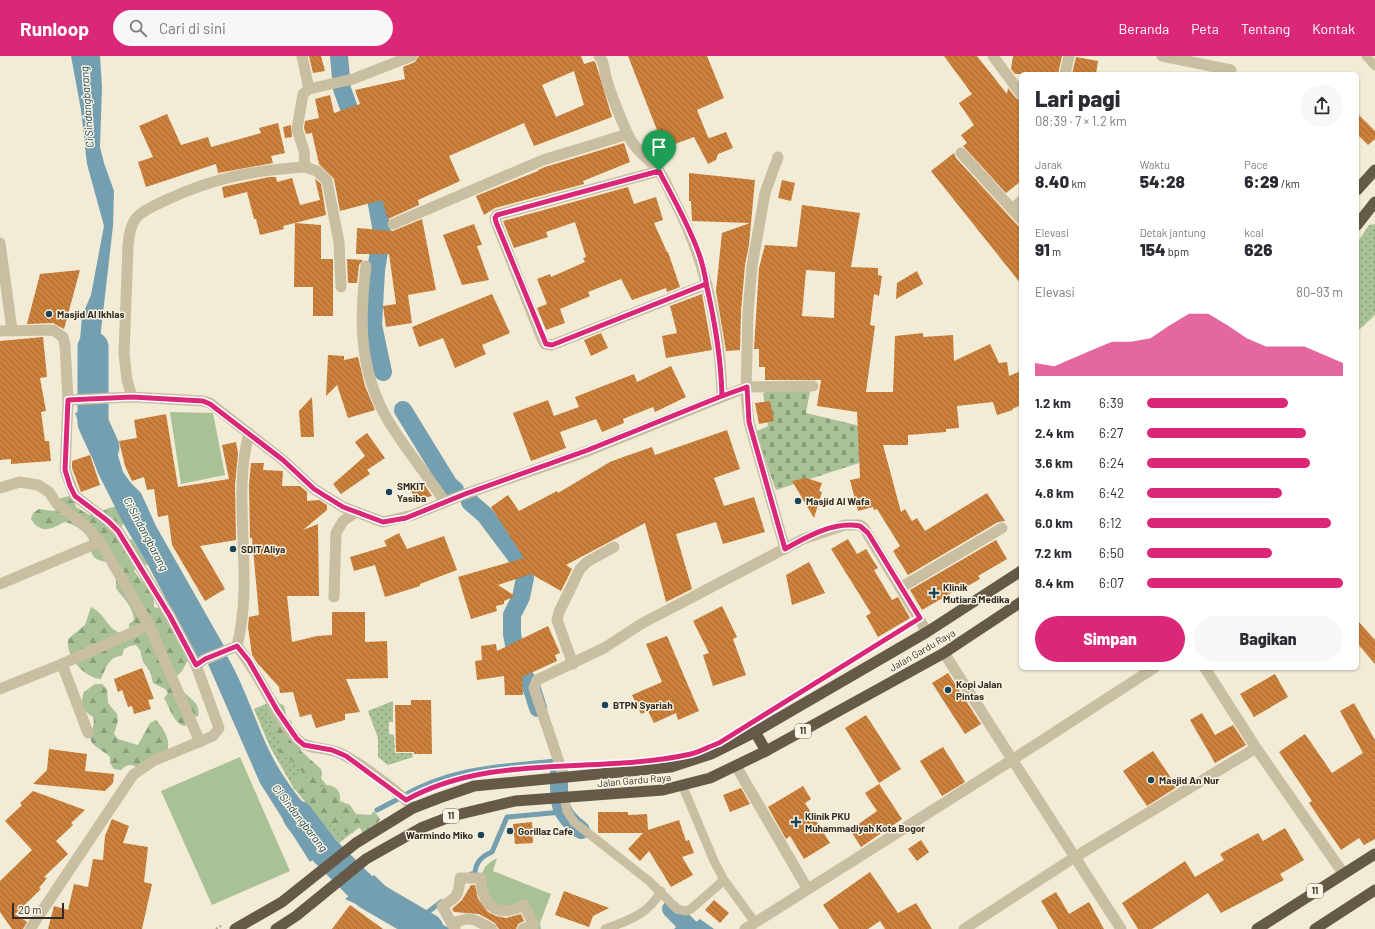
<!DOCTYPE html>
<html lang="id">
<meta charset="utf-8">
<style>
:root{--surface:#fff;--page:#f7f7f7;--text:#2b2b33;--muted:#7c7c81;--accent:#db2777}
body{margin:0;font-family:Barlow,sans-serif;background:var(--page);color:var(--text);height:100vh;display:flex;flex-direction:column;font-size:15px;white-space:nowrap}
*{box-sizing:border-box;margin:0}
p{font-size:13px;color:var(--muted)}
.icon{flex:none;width:22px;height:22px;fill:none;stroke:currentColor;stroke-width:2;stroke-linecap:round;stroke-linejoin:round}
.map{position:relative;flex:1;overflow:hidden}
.drawer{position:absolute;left:1019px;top:16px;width:340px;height:598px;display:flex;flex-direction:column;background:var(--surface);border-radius:6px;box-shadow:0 1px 3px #0004}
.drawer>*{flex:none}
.scale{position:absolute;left:12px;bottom:10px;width:52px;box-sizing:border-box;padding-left:4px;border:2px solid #342d25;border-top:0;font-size:11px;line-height:14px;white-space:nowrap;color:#342d25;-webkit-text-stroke:3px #f9f4e2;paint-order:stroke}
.pin{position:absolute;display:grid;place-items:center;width:34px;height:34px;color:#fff;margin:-41px -17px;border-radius:50% 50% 50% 0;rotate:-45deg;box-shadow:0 0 4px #0007}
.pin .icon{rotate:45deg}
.round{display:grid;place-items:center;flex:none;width:42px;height:42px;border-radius:21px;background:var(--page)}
.headline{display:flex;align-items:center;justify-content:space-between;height:68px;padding:0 16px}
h1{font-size:22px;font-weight:800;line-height:30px}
.metrics{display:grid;grid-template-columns:repeat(3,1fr);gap:6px;height:68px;padding:4px 16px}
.metrics div{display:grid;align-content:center}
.metrics b{font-size:17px;font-weight:800}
.metrics small{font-size:11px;font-weight:400}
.metrics p{font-size:11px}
.chart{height:112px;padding:8px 16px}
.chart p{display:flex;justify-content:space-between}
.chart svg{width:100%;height:72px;margin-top:4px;fill:var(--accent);opacity:.7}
.action{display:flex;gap:8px;margin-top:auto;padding:8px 16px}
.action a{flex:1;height:46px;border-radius:24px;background:var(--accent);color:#fff;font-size:16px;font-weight:800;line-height:46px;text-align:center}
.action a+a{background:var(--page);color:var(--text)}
ul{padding:0 16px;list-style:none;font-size:13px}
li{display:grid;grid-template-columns:64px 48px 1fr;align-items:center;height:30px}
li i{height:10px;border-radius:5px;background:var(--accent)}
header{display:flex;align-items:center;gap:24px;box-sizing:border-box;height:56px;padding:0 20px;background:var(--accent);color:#fff}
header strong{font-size:19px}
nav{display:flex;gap:22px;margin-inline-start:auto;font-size:14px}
.search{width:280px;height:36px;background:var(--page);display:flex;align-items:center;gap:10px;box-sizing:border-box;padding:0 14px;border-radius:22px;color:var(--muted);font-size:15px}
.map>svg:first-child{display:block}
.grass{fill:url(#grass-dots)}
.forest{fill:url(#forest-firs)}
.cemetery{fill:url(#cemetery-stones)}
.garden{fill:#a8c196}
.water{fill:#749fb0}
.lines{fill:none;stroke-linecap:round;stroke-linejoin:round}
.stream{stroke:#749fb0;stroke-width:5}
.canal{stroke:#749fb0;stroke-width:18}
.river{stroke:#749fb0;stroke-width:31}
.building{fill:url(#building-back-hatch);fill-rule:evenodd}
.path{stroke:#b5a88c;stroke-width:2.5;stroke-dasharray:2 2;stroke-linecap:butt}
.service{stroke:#cabea2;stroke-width:9}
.pedestrian{stroke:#cabea2;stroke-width:11}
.minor{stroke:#cabea2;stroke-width:11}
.trunk{stroke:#665948;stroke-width:11}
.route-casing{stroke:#fff;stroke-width:8}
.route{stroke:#db2777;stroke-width:5}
.poi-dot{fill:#194457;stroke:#f9f4e2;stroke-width:1.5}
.labels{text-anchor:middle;stroke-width:3;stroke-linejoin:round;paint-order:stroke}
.shield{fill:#f9f4e2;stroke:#6f695e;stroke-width:1}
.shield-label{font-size:9px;font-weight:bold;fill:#342d25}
.poi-label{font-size:10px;font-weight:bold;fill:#342d25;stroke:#f9f4e2;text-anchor:start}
.street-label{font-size:10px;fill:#342d25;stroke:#f9f4e2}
.water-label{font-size:11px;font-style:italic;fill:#194457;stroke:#f9f4e2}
</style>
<header>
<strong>Runloop</strong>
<div class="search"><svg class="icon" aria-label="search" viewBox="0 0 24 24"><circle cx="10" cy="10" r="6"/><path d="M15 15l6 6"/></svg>Cari di sini</div>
<nav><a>Beranda</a><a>Peta</a><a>Tentang</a><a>Kontak</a></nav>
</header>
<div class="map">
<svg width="1375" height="873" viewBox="0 0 1375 873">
<defs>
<pattern id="grass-dots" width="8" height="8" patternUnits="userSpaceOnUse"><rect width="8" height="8" fill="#a8c196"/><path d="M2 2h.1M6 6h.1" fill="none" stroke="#8a9d7a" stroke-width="1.8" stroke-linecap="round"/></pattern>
<pattern id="forest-firs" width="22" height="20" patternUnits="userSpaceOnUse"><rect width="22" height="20" fill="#a8c196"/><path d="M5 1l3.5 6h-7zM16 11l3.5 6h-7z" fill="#8a9d7a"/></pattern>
<pattern id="cemetery-stones" width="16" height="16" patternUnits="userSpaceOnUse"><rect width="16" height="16" fill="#a8c196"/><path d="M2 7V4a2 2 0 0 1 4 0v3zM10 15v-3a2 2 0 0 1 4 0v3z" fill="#8a9d7a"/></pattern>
<pattern id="building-back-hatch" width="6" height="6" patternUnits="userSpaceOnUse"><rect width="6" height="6" fill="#cb803b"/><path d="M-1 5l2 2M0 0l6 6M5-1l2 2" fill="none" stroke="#a66931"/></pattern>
</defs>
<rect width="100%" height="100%" fill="#f2ebd6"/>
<g class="grass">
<path d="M1375,168V259L1360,273H1357V187L1369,169Z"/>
<path d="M277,643L303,700L350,758L374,760L339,787L293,731L270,691L254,653Z"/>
<path d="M393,645V666H389V678L394,679L395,697H412L413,701L388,709L378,701V682L368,655Z"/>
</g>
<g class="forest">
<path d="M69,440L74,445L76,451L89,459C94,455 97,457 102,455C108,453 109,451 116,451L125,462L120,475L126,487L132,483L148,509H140L134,515C142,527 155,534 154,551L161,553L188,604L182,615L177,620C178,624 179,628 181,632C188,643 201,645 198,660L192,662L190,668L184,670C173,666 170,652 164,642L168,637L165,633L153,627L150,615L143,606L140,594L136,589L130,590L124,593L122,600C109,600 106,612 101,623C83,621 66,601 68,583L85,569L91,551C106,558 106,573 123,578L129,574V568L134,564C133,549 123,543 116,532V519L111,508C105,505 99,506 94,501C90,496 92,494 91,489C89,477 75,468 64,466C51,474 40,478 31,463L33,457L39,453L53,455L59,453L57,447L61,442Z"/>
<path d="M95,628H102L107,633L108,647L117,658L118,665L114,678L118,683L138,689L150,667L156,664C164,673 171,684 167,696L137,711C130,708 127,708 121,714L114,713L110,707V701C104,694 86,689 91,677C93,670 95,668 93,661C82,654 80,649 84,636Z"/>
<path d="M270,646C287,647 284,650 287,663L291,665L301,695L321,713L322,718L319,731L322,732L328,729C337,731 341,735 340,745L350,749L356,758L371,759L374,755L380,763C377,772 368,772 362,777L361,773L357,771L353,777C346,779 328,768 322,763L315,762L308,753L307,744L293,732V722L303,716L289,702L283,701L278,696L283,687L272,680V671L270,668L271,664L263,652Z"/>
</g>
<path class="cemetery" d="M769,335H810L806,357L860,370L862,406L776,434L755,376L768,370L763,337Z"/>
<g class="garden">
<path d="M170,356L213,357L225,419L181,428Z"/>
<path d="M240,701L290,815L212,849L161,735Z"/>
<path d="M497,802L493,815L551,838L540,867L541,873H524L534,869L524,848L513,854L486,845C483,825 475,813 497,802Z"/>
</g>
<g class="water">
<path d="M71,0H100L102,31L100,91L104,107L114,135L113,170L100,283L106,326L85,336L84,305L80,284L82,260L91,239L104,170L87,108L81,54Z"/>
<path d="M102,347L123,416L131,427L141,437L156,470L224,590L197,602L148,509L123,467L98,417L75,357Z"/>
<path d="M227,600C244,629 254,662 268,692C284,727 310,755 334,784L310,806L260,727L208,608Z"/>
<path d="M374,819L405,849L451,873H410L345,843Z"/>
<path d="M700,863L714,873H674L684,864L696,866Z"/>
</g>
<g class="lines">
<g class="stream">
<path d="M405,739C453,711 502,711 555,705"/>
<path d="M377,754L400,742"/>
<path d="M471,818H475C475,806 482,800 492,796L507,761L562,756"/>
<path d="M419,863L441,846"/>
</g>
<g class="canal">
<path d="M339,0L342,33L357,74"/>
<path d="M372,121L382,176L376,215L373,269L383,316"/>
<path d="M403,354L449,429L455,434"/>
<path d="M470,446L485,459L516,500L525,522L521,541L512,559V578L518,609L532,633L538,652"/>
<path d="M559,715C559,743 556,756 581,774"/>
<path d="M671,853L691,873"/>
</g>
<g class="river">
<path d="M93,291V367L104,391"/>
<path d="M298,760L325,795L368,838L428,873"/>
</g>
</g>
<g class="building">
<path d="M309,0H321L325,15L313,17Z"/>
<path d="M419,0H581L584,8L594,5L596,8L612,61L534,90L524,67L449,100L460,125L418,144L419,149L388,163L382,144L340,155L334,123L319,108L312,77L306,78L304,72L305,65L319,62L315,43L330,39L334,57L360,48L355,34L405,23L403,11L415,6ZM574,15L584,49L556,61L542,29Z"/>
<path d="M628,0H707L724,42L697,54L708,81L710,82L726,76L733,92L718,98L716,104L708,108L694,81L664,92Z"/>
<path d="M944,0H977L1007,38L1008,32L1016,42L1021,45V125L1006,137L963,90L967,87L961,79L974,69L959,47L972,38Z"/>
<path d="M1013,0H1062L1058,18H1015L1011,13Z"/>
<path d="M1076,1L1098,5L1096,18H1072Z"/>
<path d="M1357,57L1375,75V83L1368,89L1357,78Z"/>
<path d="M167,58L181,89L208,81L211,91L261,77L259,72L278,67L285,97L271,100L273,107L218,117L216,108L146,131L138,106L153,101L139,70Z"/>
<path d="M291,69L292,81L285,82L283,71Z"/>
<path d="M624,87L630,106L583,125L584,128L495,152L484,159L476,140L538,115V114L545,111Z"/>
<path d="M954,97L956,102L1021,173V228L931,115Z"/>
<path d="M689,117L755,124L749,189L745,209L741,255L740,294L726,295L716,235L722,177L750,167L692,165L691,145H689Z"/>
<path d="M269,121H276L277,126L292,122L300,149L320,144L315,123L321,128L326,159L283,170L284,173L260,179L256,163H254L247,136L224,142L222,131Z"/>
<path d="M782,124L795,127L791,145L778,142Z"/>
<path d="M628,131L634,148L656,141L663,164L654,167L667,196H668L680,231L667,236L666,232L632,244L621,223L588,236L590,240L560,253L565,267L546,274L537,252L547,248L537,223L550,218L551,221L585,206L583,202L586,201L575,166L546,176L548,181L514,192L503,165Z"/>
<path d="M802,149L860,157L851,211L878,212V219L882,220L879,240L874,238L870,269L875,270L866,336H893L895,280L923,277V281L953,279L954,305L990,288L999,307L1007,306L1009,320L1021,315V349L1012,353L1013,354L997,359L993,346L957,350L959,372L946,373V376L908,379V389H883L901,456L905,453L912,465L917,462L925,475L987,437L1005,465L998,466L908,519L893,495L900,490L877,453L874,454L873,451L858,455L850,424L860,422L857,356L817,350L821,324H765V311H759V293H754L759,212L765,189L797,191ZM806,214L835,216L834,262L802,260Z"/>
<path d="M422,163L436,234L408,239L412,267L386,271L383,250L396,248L389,198H356L357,172L393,175Z"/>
<path d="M295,167L321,169V203H333V260H313V231H294Z"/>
<path d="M474,168L482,189L477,190L489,224L462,229L443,179Z"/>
<path d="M347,203L363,204L359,209L357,227H348Z"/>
<path d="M80,214L64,273L53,267L27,268L40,218Z"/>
<path d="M917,215L923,228L896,243L897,227Z"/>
<path d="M492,238L510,277L482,289L486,298L455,312L443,282L419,291L412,271Z"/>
<path d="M702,238L712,294L666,302L662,280L677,277L670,250Z"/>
<path d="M601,277L608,292L591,300L584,284Z"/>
<path d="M43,281L47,321L40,322L46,355L41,356L45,385H49L51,405L11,408V403L0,404V285Z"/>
<path d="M328,299L344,300V304L358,301L365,330L375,354L348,362L337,329L326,340Z"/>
<path d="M671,310L686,341L655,356L653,351L623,363L624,367L602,376L596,363L560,376L566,392L531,405L513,357L548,344L554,360L579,351L575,341L634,318L637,326Z"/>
<path d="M312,341L314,381H301L299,355Z"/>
<path d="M770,345L774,365L759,368L755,347Z"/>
<path d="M166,358L178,431L229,423L222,389L236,386L238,397L235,429L236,484L200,490L225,533L205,545L172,489L168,459L158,461L154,433L147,434L144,421L132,425L125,410L119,385L137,382L134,364Z"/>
<path d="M727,374L740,413L714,422L724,450L754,441L765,476L723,488L716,466L676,478L692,533L666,546L645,467L566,509L572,513L561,535L531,518L498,529L515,540L504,545V548L496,550L497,555L471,563L458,521L524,502L491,451L508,439L519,455L557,435L558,437L610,406L626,400L652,391L655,399Z"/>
<path d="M367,377L385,402L367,414L370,418L341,438L333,428L365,400L355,386Z"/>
<path d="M90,399L100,429L81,436L72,412V405Z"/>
<path d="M251,407H264L263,414L283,415L282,430H300L307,436V445L319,444L327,449V454L303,474L318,468L319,540H287L292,586L317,580L332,579V556H365V586L387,585L388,622L346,623L360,656L345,658V664L316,672L311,658L300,661L293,636L280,637L279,631L258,608L252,599L248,571L249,561L259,559L252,482H250L249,429Z"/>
<path d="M806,422L822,427L819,435L822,436L814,462L792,425Z"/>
<path d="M423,427L432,440L415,444L410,432Z"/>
<path d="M399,477L407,493L444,480L457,514L420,528V530L385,541L375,509L354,515L350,501L387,490L384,485Z"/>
<path d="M848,483L857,498L866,493L878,512L874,514L892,544L898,541L910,562L878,581L866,560L871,557L831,493Z"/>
<path d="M996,484L1007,503L978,520L980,523L966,531L965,529L922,554L910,534Z"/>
<path d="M809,506L825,537L792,549L786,519Z"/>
<path d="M722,550L737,581L733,583L746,619L713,630L703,599L709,597L693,565Z"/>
<path d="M1357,564L1375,584V608L1357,587Z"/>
<path d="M548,570L560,597L555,599L557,605L522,621L523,639H505L504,620L477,624L475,605L482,604L481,590L496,588L497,595Z"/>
<path d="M667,580L699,655L678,664L676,657L654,667L648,655L641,658L632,639L662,626L646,588Z"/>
<path d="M142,612L154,643L148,644L151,653L134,658L132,650L128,651L122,634L118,636L114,623Z"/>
<path d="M948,617L981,668L965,678L932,627Z"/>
<path d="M1275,618L1288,641L1254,661L1240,638Z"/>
<path d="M411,644H431L432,698H414V696H396L395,649H411Z"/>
<path d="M1354,647L1375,684V783L1364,789L1359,782L1341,794L1309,747L1312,745L1279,696L1305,678L1332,717L1363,697L1340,655Z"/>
<path d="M1202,657L1215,679L1233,669L1246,689L1215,707L1190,664Z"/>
<path d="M866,659L901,713L879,727L845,672Z"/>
<path d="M943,691L965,726L942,740L920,705Z"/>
<path d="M49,693L87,698L85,715L114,718L113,727L105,735L33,728L47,714Z"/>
<path d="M1153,695L1177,731L1147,750L1123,715Z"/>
<path d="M879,728L902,763L861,791L850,774L877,755L865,737Z"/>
<path d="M803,730L811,743L805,747L830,787L804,803L790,780L786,783L768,751Z"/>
<path d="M741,732L750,748L730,756L723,739Z"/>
<path d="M33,735L85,754L71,767L73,769L56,785L68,798L44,821L47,822L39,832L41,833L15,858L27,866L23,873H12L0,856V825L32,794L5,765L22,749L20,747Z"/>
<path d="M598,756H628V759L647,758L648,774L679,764L686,785L689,784L694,797L682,801L693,819L671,831L649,795L640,805L628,793L643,777H598Z"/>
<path d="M112,763L129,770L123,787L148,791L144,826L152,828L142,873H48L54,850L68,854L74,828L88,831L93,803L103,804L105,780Z"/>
<path d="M532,766L533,787L515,788L513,768Z"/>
<path d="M1285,772L1304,804L1280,818L1284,824L1221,857L1208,837L1152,873H1138L1122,847L1185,805L1195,821L1224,804L1220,798L1258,777L1263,785Z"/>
<path d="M921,784L929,796L917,805L908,793Z"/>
<path d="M870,816L898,857L916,847L932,873H885L880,865L868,873H839L823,849Z"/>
<path d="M471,829H475L478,843L488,856L496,860L506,862L521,858L524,865L518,868L516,873H499L495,867L479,858L454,856L452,853L462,844Z"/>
<path d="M564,835L609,852L593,860L589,871L555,859Z"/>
<path d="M1056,836L1069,858L1089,846L1104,873H1058L1041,845Z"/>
<path d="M714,844L729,857L720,867L705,854Z"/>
<path d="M350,849L383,873H332Z"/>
</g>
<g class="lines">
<path class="path" d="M216,873L222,869"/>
<g class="service">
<path d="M1366,0L1375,10"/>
<path d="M683,731L714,805L724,824L754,865"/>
<path d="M564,741L567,755L574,766L649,825L677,853L686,855L691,853L724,824"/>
<path d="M605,873C628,865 650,857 661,835"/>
</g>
<g class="pedestrian">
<path d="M452,868C471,859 474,863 492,873"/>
<path d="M455,873L442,850C457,842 459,839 460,822H481C481,850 498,863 524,849L534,869L523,873"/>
</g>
<g class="minor">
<path d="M302,0L309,33"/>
<path d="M599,0C605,7 604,14 606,22C612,41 620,61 628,79C637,97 648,101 659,115C665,123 669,134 673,142C706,204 720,270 722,340"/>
<path d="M993,0L1021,38"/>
<path d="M1162,0L1231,14"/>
<path d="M1065,18L1069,0"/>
<path d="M961,97L1021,163"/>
<path d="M778,101L765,137L752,210L748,256L746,340L749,366L785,493"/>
<path d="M305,111L304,95L297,73L303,38L309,33L353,23L412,0"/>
<path d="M659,115L497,159L495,162L496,166L541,280L545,288L552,289L707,228"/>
<path d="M1013,153L1021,145"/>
<path d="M393,168L543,104L628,78"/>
<path d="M0,187L12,274"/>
<path d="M366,210C359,265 359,316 389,366C406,394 427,419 445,446"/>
<path d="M0,275L53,274L63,281L65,289L68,344L65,414L75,440L108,465L118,475L170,560L196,609L219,672L213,680L153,705L133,719L30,873"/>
<path d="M132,341L127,324L124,298L128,190C129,180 130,169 137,161C144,153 156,149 166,144C213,122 254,114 305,111L317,115L327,125L339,186L341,231"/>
<path d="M68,344L132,341L203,345L210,347L283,404L314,433L343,451L383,466L413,459L465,438L588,395L747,331L813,330"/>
<path d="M0,432L20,426L38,429L49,436L57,448L88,472L100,486L149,569L200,686"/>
<path d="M0,528L100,486"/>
<path d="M900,532L1002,472"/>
<path d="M334,541L336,477L343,465L356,456"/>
<path d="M237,590C255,613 267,639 282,663C287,671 292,679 299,685C309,693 321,691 334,695C352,700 400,736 413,752"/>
<path d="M237,590C255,520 231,444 249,377"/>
<path d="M944,597L1121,873"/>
<path d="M62,608L88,677"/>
<path d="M573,608L557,564L559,556L580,513L587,506L614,491"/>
<path d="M196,609L205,603L237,590"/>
<path d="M1205,612L1256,692L1343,817"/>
<path d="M0,633L62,608L149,569"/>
<path d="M736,710L807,832"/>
<path d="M564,721L534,632L537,624L604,592L641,568L803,483L845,469H860L864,472L927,576"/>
<path d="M745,873L1012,704L1154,612"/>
<path d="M964,873L1075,801L1256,692"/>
</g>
<g class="trunk">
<path d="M1357,134L1375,114"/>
<path d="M1357,169L1375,146"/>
<path d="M755,676L766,695"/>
<path d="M235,873L282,846L356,787L413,752L439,742L474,730L671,711L711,698L755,676L927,576L1021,515"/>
<path d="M276,873L296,860L366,803L421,772L452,760L515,745L663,734L710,722L766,695L944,597L1021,546"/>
<path d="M1257,873L1375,798"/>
<path d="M1315,873L1375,834"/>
</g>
</g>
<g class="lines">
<g class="route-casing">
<path id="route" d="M659,115C673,142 689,169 699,198C703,208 705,220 707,231C715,267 721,303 722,340L588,394L465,438L406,462L383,466L343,451L314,433L283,404L210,348L203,345L132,341L68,344L65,414L70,430L75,440L108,465L118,475L170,560L196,609L205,603L237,590L249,605L277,654L297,683L304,689L332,694L346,700L406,744C492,696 597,719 691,698C700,696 710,690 719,687L920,562L868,477L860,470C834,465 806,481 785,493L749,366L747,331L722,340C721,302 715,265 706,228L552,289L546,288L496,166L495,162L497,159L659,115"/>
</g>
<use href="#route" class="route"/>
</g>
<g class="poi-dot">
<circle cx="49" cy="258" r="4"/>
<circle cx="389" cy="436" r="4"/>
<circle cx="798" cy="445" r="4"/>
<circle cx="233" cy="493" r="4"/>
<path d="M932 531h4v4h4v4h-4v4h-4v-4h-4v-4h4z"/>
<circle cx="948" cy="634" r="4"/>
<circle cx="605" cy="649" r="4"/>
<circle cx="1151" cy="724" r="4"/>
<path d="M794 760h4v4h4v4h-4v4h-4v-4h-4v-4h4z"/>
<circle cx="510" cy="775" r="4"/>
<circle cx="481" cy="779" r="4"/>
</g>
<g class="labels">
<g class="shield">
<rect x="795" y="668" width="16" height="14" rx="3"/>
<rect x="443" y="753" width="16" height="14" rx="3"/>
<rect x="1307" y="828" width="16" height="14" rx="3"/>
</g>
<g class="shield-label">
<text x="803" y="678">11</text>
<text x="451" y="763">11</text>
<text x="1315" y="838">11</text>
</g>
<g class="poi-label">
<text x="57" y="262">Masjid Al Ikhlas</text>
<text x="397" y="434">SMKIT<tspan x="397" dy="12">Yasiba</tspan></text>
<text x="806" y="449">Masjid Al Wafa</text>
<text x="241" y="497">SDIT Aliya</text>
<text x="943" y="535">Klinik<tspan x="943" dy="12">Mutiara Medika</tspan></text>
<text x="956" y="632">Kopi Jalan<tspan x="956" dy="12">Pintas</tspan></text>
<text x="613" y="653">BTPN Syariah</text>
<text x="1159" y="728">Masjid An Nur</text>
<text x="805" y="764">Klinik PKU<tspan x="805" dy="12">Muhammadiyah Kota Bogor</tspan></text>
<text x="518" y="779">Gorillaz Cafe</text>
<text x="473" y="783" text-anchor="end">Warmindo Miko</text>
</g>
<g class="street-label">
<text transform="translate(922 594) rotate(-30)" y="4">Jalan Gardu Raya</text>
<text transform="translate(634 724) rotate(-5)" y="4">Jalan Gardu Raya</text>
</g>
<g class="water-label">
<text transform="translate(87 51) rotate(-94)" y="4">Ci Sindangbarang</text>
<text transform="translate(146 478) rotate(62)" y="4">Ci Sindangbarang</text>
<text transform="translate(300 762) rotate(52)" y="4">Ci Sindangbarang</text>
</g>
</g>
</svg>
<div class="scale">20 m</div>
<div class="pin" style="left:659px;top:115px;background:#1e9e55"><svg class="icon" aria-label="arrive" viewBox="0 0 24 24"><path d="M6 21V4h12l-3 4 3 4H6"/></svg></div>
<section class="drawer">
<div class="headline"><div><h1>Lari pagi</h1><p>08:39 · 7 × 1.2 km</p></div><a class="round"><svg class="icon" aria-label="share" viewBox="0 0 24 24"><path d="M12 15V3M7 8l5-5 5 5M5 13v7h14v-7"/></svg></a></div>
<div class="metrics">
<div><p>Jarak</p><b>8.40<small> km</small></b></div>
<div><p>Waktu</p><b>54:28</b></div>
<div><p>Pace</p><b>6:29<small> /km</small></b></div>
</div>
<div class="metrics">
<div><p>Elevasi</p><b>91<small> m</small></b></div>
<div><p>Detak jantung</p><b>154<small> bpm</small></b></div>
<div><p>kcal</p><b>626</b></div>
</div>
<div class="chart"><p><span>Elevasi</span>80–93 m</p>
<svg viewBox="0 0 160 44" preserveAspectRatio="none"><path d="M0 44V36L10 38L20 33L30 28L40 23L50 23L60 21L70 13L80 6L90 6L100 13L110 21L120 26L130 26L140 26L150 31L160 36V44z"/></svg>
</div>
<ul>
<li><b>1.2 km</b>6:39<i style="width:72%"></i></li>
<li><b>2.4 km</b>6:27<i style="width:81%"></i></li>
<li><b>3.6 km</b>6:24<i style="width:83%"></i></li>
<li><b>4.8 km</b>6:42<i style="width:69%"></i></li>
<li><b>6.0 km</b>6:12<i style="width:94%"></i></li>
<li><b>7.2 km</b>6:50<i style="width:64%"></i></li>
<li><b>8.4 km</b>6:07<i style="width:100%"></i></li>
</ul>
<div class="action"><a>Simpan</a><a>Bagikan</a></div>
</section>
</div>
